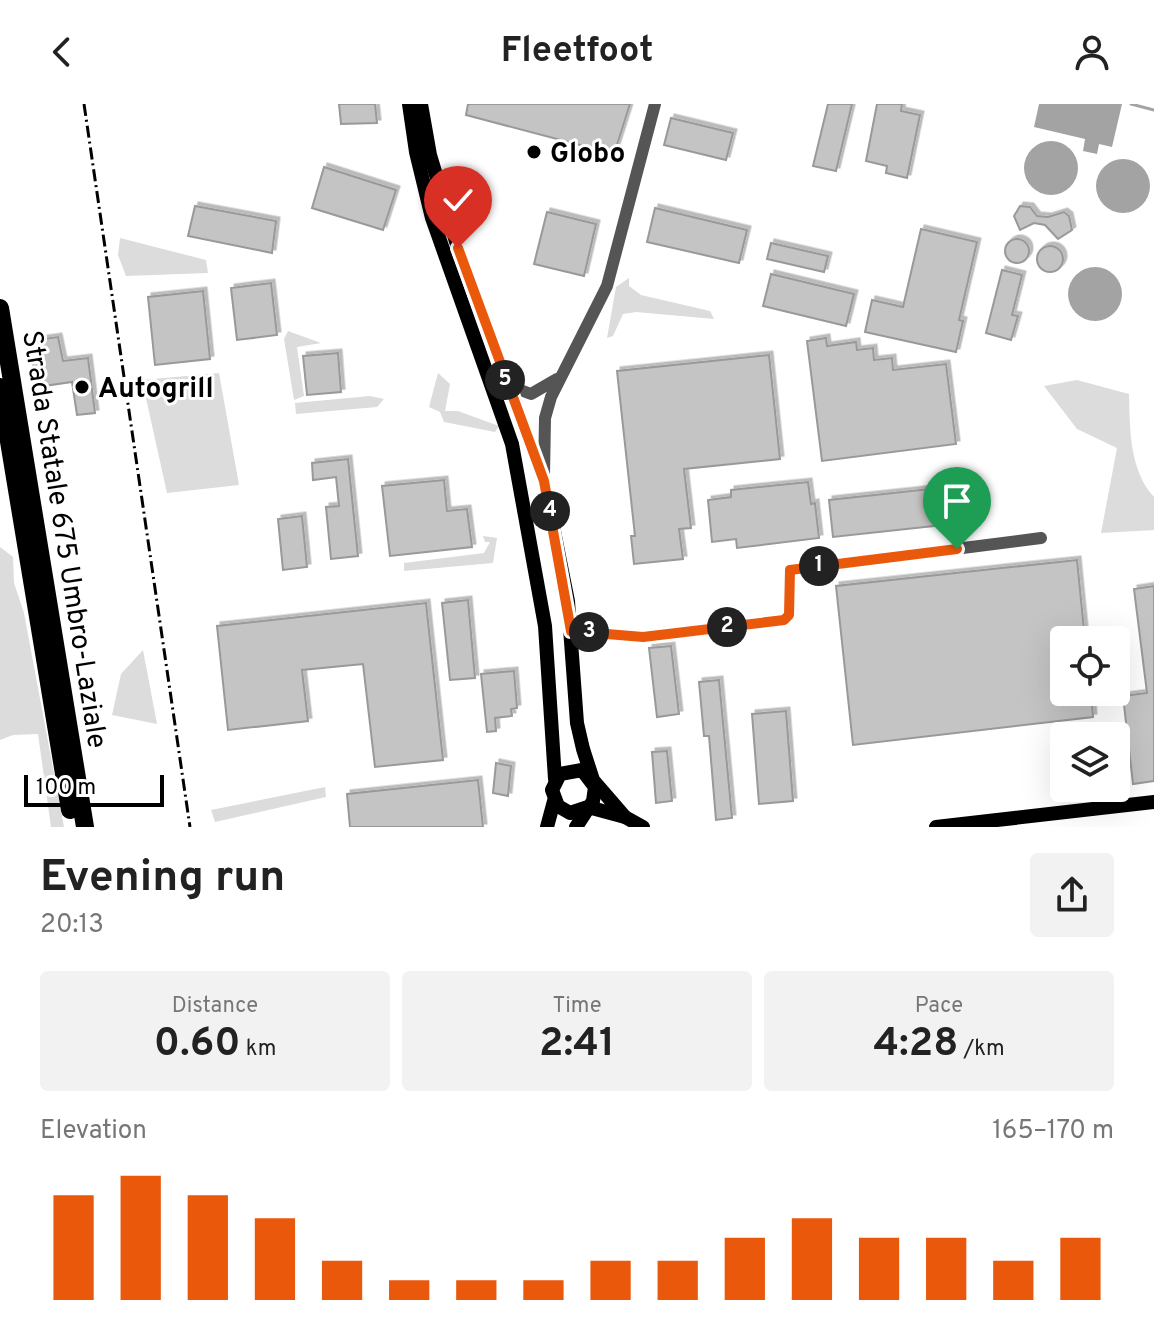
<!DOCTYPE html>
<meta charset="utf-8">
<style>
:root{--surface:#fff;--page:#f2f2f2;--text:#222;--muted:#767676;--accent:#ea580c}
body{margin:0;font-family:Overpass,sans-serif;background:var(--page);color:var(--text);height:100vh;display:flex;flex-direction:column;font-size:30px;white-space:nowrap}
*{box-sizing:border-box;margin:0}
p{font-size:26px;color:var(--muted)}
.icon{flex:none;width:44px;height:44px;fill:none;stroke:currentColor;stroke-width:2;stroke-linecap:round;stroke-linejoin:round}
.map{position:relative;height:723px;overflow:hidden}
.sheet{display:flex;flex-direction:column;background:var(--surface);flex:1}
.sheet>*{flex:none}
.tools{position:absolute;left:1050px;top:522px;display:grid;gap:16px}
.tools a{display:grid;place-items:center;width:80px;height:80px;border-radius:8px;background:var(--surface);box-shadow:0 8px 32px #0002;font-size:40px}
.scale{position:absolute;left:24px;bottom:20px;width:140px;box-sizing:border-box;padding-left:8px;border:4px solid #000;border-top:0;font-size:22px;line-height:28px;white-space:nowrap;color:#000;-webkit-text-stroke:6px #fff;paint-order:stroke}
.pin{position:absolute;display:grid;place-items:center;width:68px;height:68px;color:#fff;margin:-82px -34px;border-radius:50% 50% 50% 0;rotate:-45deg;box-shadow:0 0 8px #0007}
.pin .icon{rotate:45deg}
.km{position:absolute;width:40px;height:40px;margin:-20px;border-radius:50%;background:#222;color:#fff;font-size:22px;line-height:40px;text-align:center}
.round{display:grid;place-items:center;flex:none;width:84px;height:84px;border-radius:8px;background:var(--page)}
.head{display:flex;align-items:center;justify-content:space-between;height:136px;padding:0 40px}
h1{font-size:44px;font-weight:700;line-height:60px}
.figures{display:grid;grid-template-columns:repeat(3,1fr);gap:12px;height:136px;padding:8px 40px}
.figures div{display:grid;align-content:center;border-radius:8px;background:var(--page);text-align:center}
.figures b{font-size:40px;font-weight:700}
.figures small{font-size:22px;font-weight:400}
.figures p{font-size:22px}
.chart{height:224px;padding:16px 40px}
.chart p{display:flex;justify-content:space-between}
.chart svg{width:100%;height:144px;margin-top:8px;stroke:var(--accent);stroke-width:6}
header{display:flex;justify-content:space-between;align-items:center;height:104px;padding:0 40px;background:var(--surface);font-size:36px;font-weight:700}
.map>svg:first-child{display:block}
.green{fill:#dcdcdc}
.water{fill:#a3a3a3}
.lines{fill:none;stroke-linecap:round;stroke-linejoin:round}
.stream{stroke:#a3a3a3;stroke-width:3}
.building{fill:#c4c4c4;stroke:#999;stroke-width:2;filter:url(#shadow)}
.minor{stroke:#555;stroke-width:12}
.major{stroke:#000;stroke-width:14}
.highway{stroke:#000;stroke-width:18}
.rail{stroke:#000;stroke-width:3;stroke-dasharray:12 4 2 4;stroke-linecap:butt}
.route-casing{stroke:#fff;stroke-width:16}
.route{stroke:#ea580c;stroke-width:10}
.poi-dot{fill:#000;stroke:#fff;stroke-width:3}
.labels{text-anchor:middle;stroke-width:6;stroke-linejoin:round;paint-order:stroke}
.poi-label{font-size:28px;font-weight:bold;fill:#000;stroke:#fff;text-anchor:start}
.street-label{font-size:28px;fill:#000;stroke:#fff}
</style>
<header><svg class="icon" aria-label="back" viewBox="0 0 24 24"><path d="M15 5l-7 7 7 7"/></svg>Fleetfoot<svg class="icon" aria-label="person" viewBox="0 0 24 24"><circle cx="12" cy="8" r="4"/><path d="M4 21q1-7 8-7t8 7"/></svg></header>
<div class="map">
<svg width="1154" height="723" viewBox="0 0 1154 723">
<defs>
<filter id="shadow"><feDropShadow dx="3.5" dy="-3.5" stdDeviation="0" flood-color="#0004"/></filter>
</defs>
<rect width="100%" height="100%" fill="#fff"/>
<g class="green">
<path d="M120,134L206,156L208,169L126,172L118,151Z"/>
<path d="M629,174V182L641,191L710,207L714,215L636,208L623,210L613,232L607,234L616,183Z"/>
<path d="M288,227L321,239L297,243L304,292L294,296L284,235Z"/>
<path d="M219,269L239,381L167,389L142,276Z"/>
<path d="M438,269L450,280L445,307H458L499,322L495,328L444,318L440,308L429,303Z"/>
<path d="M1077,276L1129,290C1130,324 1129,366 1154,393V426L1101,429L1117,344L1077,325L1044,282Z"/>
<path d="M370,292L384,295L377,303L296,310L295,299Z"/>
<path d="M483,432L497,434L493,459L404,467V459L484,449L490,438H485Z"/>
<path d="M0,443L13,453L14,479L24,509L64,723H51L38,630L13,631L0,636Z"/>
<path d="M143,546L157,620L112,611L121,570Z"/>
<path d="M325,683L326,693L215,718L211,706Z"/>
</g>
<g class="water">
<path d="M1039,0H1122L1112,43L1099,40L1097,50L1083,47L1085,35L1034,23Z"/>
<circle cx="1051" cy="64" r="27"/>
<circle cx="1123" cy="82" r="27"/>
<circle cx="1095" cy="190" r="27"/>
</g>
<g class="lines">
<path class="stream" d="M1131,0L1154,6"/>
</g>
<g class="building">
<path d="M339,0H375L377,19L341,20Z"/>
<path d="M468,0H630L614,50L466,11Z"/>
<path d="M828,0H852L836,67L813,62Z"/>
<path d="M877,0H902L901,7L920,11L907,74L886,69L887,62L866,57Z"/>
<path d="M671,14L733,29L726,56L664,41Z"/>
<path d="M324,63L396,86L383,126L312,104Z"/>
<path d="M195,102L276,117L272,149L188,132Z"/>
<path d="M1020,102L1030,103L1037,112L1048,113L1064,108L1069,112L1072,126L1058,135L1045,121L1034,119L1020,126L1014,112Z"/>
<path d="M655,104L747,126L739,159L647,138Z"/>
<path d="M547,108L596,120L584,172L534,160Z"/>
<path d="M921,125L977,138L959,216L963,217L956,248L865,228L872,196L903,203Z"/>
<circle cx="1017" cy="147" r="12"/>
<path d="M771,139L828,152L824,168L767,155Z"/>
<circle cx="1050" cy="155" r="13"/>
<path d="M1002,166L1022,171L1012,211L1018,212L1011,236L986,229Z"/>
<path d="M771,170L854,190L846,222L763,202Z"/>
<path d="M271,179L277,231L237,236L231,184Z"/>
<path d="M203,187L210,255L155,261L148,193Z"/>
<path d="M58,233L63,257L88,254L95,309L77,311L72,278L37,283L29,237Z"/>
<path d="M826,234L827,242L856,238L857,246L873,244L874,256L892,254L893,266L946,260L956,340L822,357L807,237Z"/>
<path d="M338,249L341,288L307,291L303,252Z"/>
<path d="M769,251L780,355L684,365L691,424L679,425L683,455L634,460L631,432H635L617,267Z"/>
<path d="M348,355L358,452L331,455L326,403L339,402L336,373L313,376L312,359Z"/>
<path d="M444,376L447,407L467,405L472,443L390,452L382,382Z"/>
<path d="M808,378L811,400L815,399L819,434L737,444L736,435L712,438L708,396L731,393V386Z"/>
<path d="M948,383L952,420L833,433L829,396Z"/>
<path d="M302,412L307,463L283,466L278,415Z"/>
<path d="M1077,456L1085,536H1064V588H1091L1093,613L853,641L836,482Z"/>
<path d="M1154,482V677L1133,680L1123,592L1147,589L1134,485Z"/>
<path d="M468,496L475,574L450,576L442,499Z"/>
<path d="M426,499L443,656L375,663L363,560L302,566L308,617L228,626L217,522Z"/>
<path d="M671,542L679,610L657,613L649,544Z"/>
<path d="M514,567L517,604L511,605L512,612L495,614L496,627L487,628L481,570Z"/>
<path d="M719,576L732,714L716,716L709,632H704L699,578Z"/>
<path d="M786,607L793,697L759,700L752,610Z"/>
<path d="M667,647L672,697L656,699L652,648Z"/>
<path d="M496,659L511,662L508,692L493,689Z"/>
<path d="M478,676L483,723H350L347,690Z"/>
</g>
<g class="lines">
<g class="minor">
<path d="M507,281L531,290L557,275"/>
<path d="M544,372L545,314L551,293L607,182L655,0"/>
<path d="M571,527L643,533L784,516L789,511L790,466L1041,434"/>
</g>
<g class="major">
<path d="M409,0L416,48L432,114L512,340L545,522L555,675"/>
<path d="M421,0L430,51L458,144L544,377L568,497L577,619L583,645L593,676L625,713"/>
<path d="M588,703L625,713L643,723"/>
<path d="M547,723L554,697"/>
<path d="M576,723L593,697L595,683L582,666L560,670L552,686L558,702L570,709L588,703"/>
<path d="M936,723L1154,698"/>
</g>
<g class="highway">
<path d="M0,204L85,723"/>
<path d="M0,283L70,706"/>
</g>
<path class="rail" d="M84,0L190,723"/>
</g>
<g class="lines">
<g class="route-casing">
<path id="route" d="M458,144L544,377L571,527L643,533L784,516L789,511L790,466L957,445"/>
</g>
<use href="#route" class="route"/>
</g>
<g class="poi-dot">
<circle cx="534" cy="48" r="8"/>
<circle cx="82" cy="283" r="8"/>
</g>
<g class="labels">
<g class="poi-label">
<text x="550" y="58">Globo</text>
<text x="98" y="293">Autogrill</text>
</g>
<g class="street-label">
<text transform="translate(66 435) rotate(81)" y="10">Strada Statale 675 Umbro-Laziale</text>
</g>
</g>
</svg>
<div class="tools">
<a><svg class="icon" aria-label="locate" viewBox="0 0 24 24"><circle cx="12" cy="12" r="6"/><path d="M12 2v4M12 18v4M2 12h4M18 12h4"/></svg></a>
<a><svg class="icon" aria-label="layers" viewBox="0 0 24 24"><path d="M12 4l9 5-9 5-9-5zM3 14l9 5 9-5"/></svg></a>
</div>
<div class="scale">100 m</div>
<div class="pin" style="left:957px;top:445px;background:#1e9e55"><svg class="icon" aria-label="arrive" viewBox="0 0 24 24"><path d="M6 21V4h12l-3 4 3 4H6"/></svg></div>
<div class="pin" style="left:458px;top:144px;background:#d93025"><svg class="icon" aria-label="check" viewBox="0 0 24 24"><path d="M5 12l5 5 9-10"/></svg></div>
<b class="km" style="left:819px;top:462px">1</b>
<b class="km" style="left:727px;top:523px">2</b>
<b class="km" style="left:589px;top:528px">3</b>
<b class="km" style="left:550px;top:407px">4</b>
<b class="km" style="left:505px;top:276px">5</b>
</div>
<section class="sheet">
<div class="head"><div><h1>Evening run</h1><p>20:13</p></div><a class="round"><svg class="icon" aria-label="share" viewBox="0 0 24 24"><path d="M12 15V3M7 8l5-5 5 5M5 13v7h14v-7"/></svg></a></div>
<div class="figures">
<div><p>Distance</p><b>0.60<small> km</small></b></div>
<div><p>Time</p><b>2:41</b></div>
<div><p>Pace</p><b>4:28<small> /km</small></b></div>
</div>
<div class="chart"><p><span>Elevation</span>165–170 m</p>
<svg viewBox="0 0 160 44" preserveAspectRatio="none"><path d="M5 44V12M15 44V6M25 44V12M35 44V19M45 44V32M55 44V38M65 44V38M75 44V38M85 44V32M95 44V32M105 44V25M115 44V19M125 44V25M135 44V25M145 44V32M155 44V25"/></svg>
</div>
</section>
